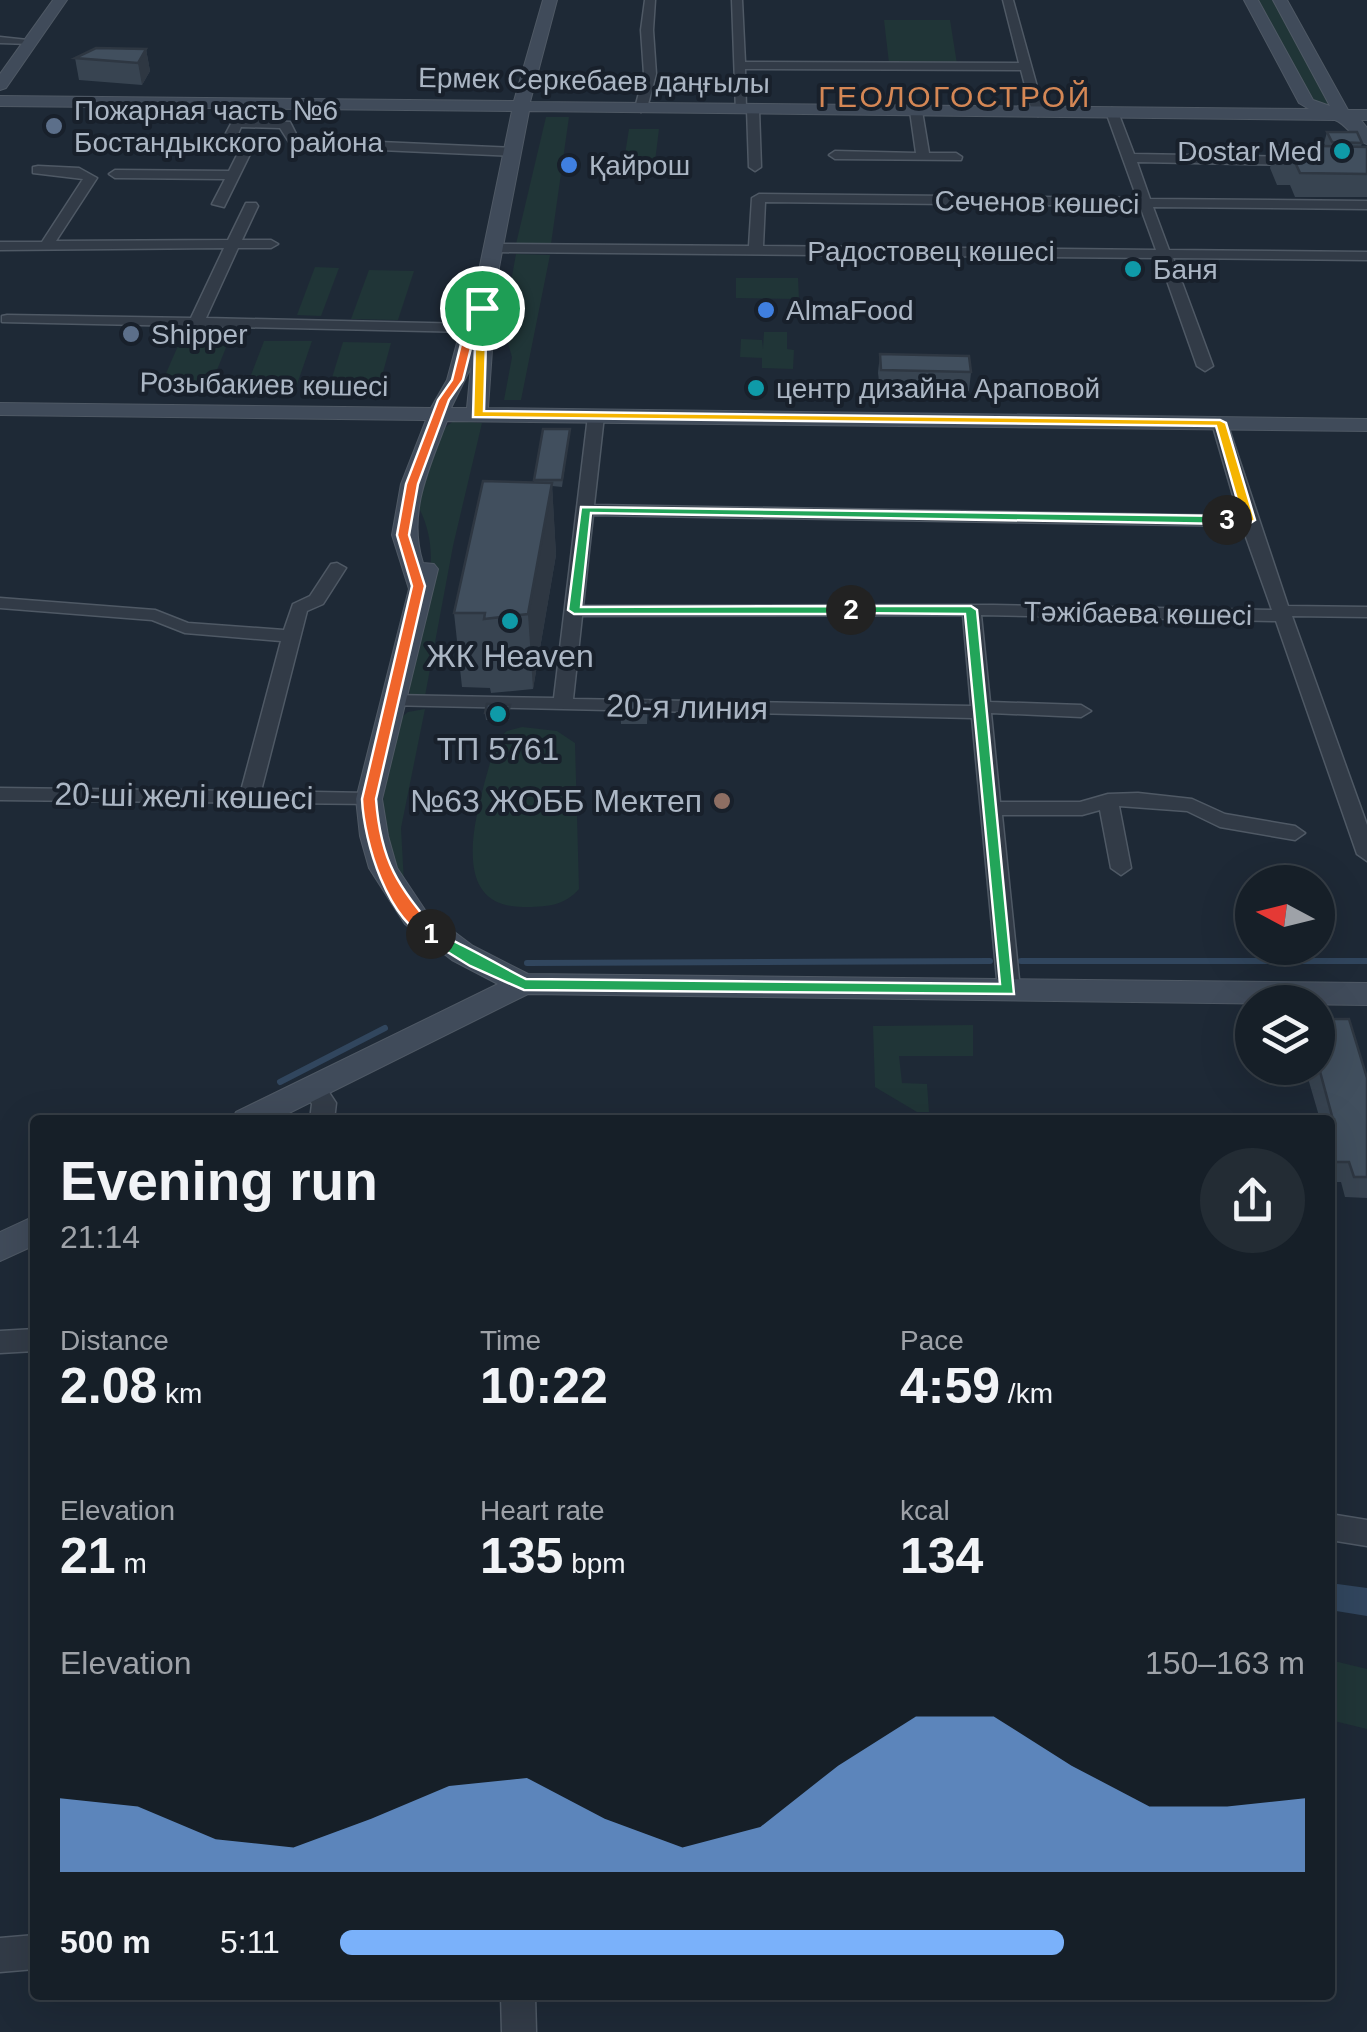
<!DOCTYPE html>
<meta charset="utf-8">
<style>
:root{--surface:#161f28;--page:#232c34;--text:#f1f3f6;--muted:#9ea2a8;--line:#353d45;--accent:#7ab1fa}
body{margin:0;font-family:Helvetica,sans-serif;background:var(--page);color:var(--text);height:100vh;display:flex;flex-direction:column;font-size:38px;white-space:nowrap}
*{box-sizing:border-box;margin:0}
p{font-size:32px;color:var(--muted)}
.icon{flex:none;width:55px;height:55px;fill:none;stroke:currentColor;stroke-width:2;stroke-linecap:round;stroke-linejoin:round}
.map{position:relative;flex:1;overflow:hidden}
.panel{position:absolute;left:30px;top:1115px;width:1305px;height:885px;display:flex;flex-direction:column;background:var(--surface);border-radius:10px;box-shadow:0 10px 40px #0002,0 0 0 2px var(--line)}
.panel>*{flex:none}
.needle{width:65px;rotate:277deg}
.buttons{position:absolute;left:1235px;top:865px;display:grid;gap:20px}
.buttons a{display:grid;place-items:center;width:100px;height:100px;border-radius:50%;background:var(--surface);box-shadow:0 10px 40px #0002,0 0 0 2px var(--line);font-size:50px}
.pin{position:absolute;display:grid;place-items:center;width:85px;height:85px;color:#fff;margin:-42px;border:5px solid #fff;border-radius:50%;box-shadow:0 2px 10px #0007}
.km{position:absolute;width:50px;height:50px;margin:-25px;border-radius:50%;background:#222;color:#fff;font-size:28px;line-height:50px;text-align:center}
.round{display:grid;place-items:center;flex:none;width:105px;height:105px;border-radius:52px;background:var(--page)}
.headline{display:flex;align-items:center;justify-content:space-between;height:170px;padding:0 30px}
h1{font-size:55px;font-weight:800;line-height:75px}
.stats{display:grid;grid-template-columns:repeat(3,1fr);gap:15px;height:170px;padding:10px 30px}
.stats div{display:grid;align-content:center}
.stats b{font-size:50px;font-weight:800}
.stats small{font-size:28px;font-weight:400}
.stats p{font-size:28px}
.chart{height:280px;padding:20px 30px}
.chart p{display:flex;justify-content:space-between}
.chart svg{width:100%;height:180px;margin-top:10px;fill:var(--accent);opacity:.7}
ul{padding:0 30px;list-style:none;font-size:32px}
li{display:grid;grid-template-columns:160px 120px 1fr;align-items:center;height:75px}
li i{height:25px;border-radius:12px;background:var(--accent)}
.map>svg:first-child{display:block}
.green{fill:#203537}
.water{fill:#31465e}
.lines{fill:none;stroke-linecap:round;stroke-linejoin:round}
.stream{stroke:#31465e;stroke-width:6}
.street-casing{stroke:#4f5965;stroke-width:3}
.secondary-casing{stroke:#4f5965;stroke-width:2}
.street{fill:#323b47;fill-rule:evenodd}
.secondary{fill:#404b5a;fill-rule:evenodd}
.wall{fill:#384451}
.shaded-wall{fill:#2e3742}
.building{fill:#414f5e;stroke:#2e3742;stroke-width:2.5}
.split-1{fill:#f0652b;stroke:#fff;stroke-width:2.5}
.split-2{fill:#22a559;stroke:#fff;stroke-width:2.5}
.split-3{fill:#22a559;stroke:#fff;stroke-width:2.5}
.split-4{fill:#f5b400;stroke:#fff;stroke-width:2.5}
.service-dot{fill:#5c6f8a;stroke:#18202b;stroke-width:4}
.culture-dot{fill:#0f9aa8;stroke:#18202b;stroke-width:4}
.shop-dot{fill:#3f7fe0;stroke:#18202b;stroke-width:4}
.education-dot{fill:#8d6e63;stroke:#18202b;stroke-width:4}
.labels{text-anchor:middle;stroke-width:8;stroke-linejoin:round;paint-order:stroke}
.far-street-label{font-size:28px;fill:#abb6c4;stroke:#18202b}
.far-poi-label{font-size:28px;fill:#abb6c4;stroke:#18202b;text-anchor:start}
.far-neighbourhood-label{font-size:30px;letter-spacing:2.5px;fill:#d58755;stroke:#18202b}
.poi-label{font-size:32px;fill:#abb6c4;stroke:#18202b}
.street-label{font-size:32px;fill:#abb6c4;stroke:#18202b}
</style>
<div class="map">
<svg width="1367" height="2032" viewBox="0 0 1367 2032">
<rect width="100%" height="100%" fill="#1e2936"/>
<g class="green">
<path d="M1257,0H1277L1338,112L1313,105Z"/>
<path d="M884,20H950L957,64L889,63Z"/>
<path d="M546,117H569L551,244H516Z"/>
<path d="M629,129H659L654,170L623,167Z"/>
<path d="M516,254L550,255L521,400H504L512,357L503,326Z"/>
<path d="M315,267L339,268L321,316L297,315Z"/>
<path d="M369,270L414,271L398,320L351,319Z"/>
<path d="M736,278H798L799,299L736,298Z"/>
<path d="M764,332H787V349L794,350L793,369L762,368V358L740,357L741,339L762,340L763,349Z"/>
<path d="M181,339L229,340L207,395L157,394Z"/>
<path d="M264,341H312L293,396H243Z"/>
<path d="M343,342L391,343L376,398L326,397Z"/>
<path d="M454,421L482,423L453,546L425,696L410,695C402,628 455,574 417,504C423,478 429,435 454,421Z"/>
<path d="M425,709L401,828L404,883C366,826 387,778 402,717L408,712Z"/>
<path d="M522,727L557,731L575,743L579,889C564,906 546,907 523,907C437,907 485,789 496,740L507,731Z"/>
<path d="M973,1025V1056H899L902,1083L927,1084L929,1112H917L875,1087L873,1026Z"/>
<path d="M1330,1660L1367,1669V1729L1330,1720Z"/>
</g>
<path class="water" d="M1330,1583L1367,1588V1616L1330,1610Z"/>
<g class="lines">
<g class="stream">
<path d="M1021,961H1367"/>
<path d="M527,963L990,961"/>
<path d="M280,1082L385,1028"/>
</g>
<g class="street-casing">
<g id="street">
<path d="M645,0H655L653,30L656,74L647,108L641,112L635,108L644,74L641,30Z"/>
<path d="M732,0H742L745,62L1019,63L1003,0H1013L1044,112L1038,116L1032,112L1021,70L745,69L746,109L736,112Z"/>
<path d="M0,37L37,41L31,44L0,43Z"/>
<path d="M753,105L759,109L761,167L755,171L749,167L747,109Z"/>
<path d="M916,107L922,111L929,153H956L962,157L961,160L835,159L829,155L835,151L916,153L910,111Z"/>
<path d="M1112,108L1118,112L1134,154L1298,157L1304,161L1298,165L1137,162L1150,199L1367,201V209L1153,207L1169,250L1367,252V260L1173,258L1213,366L1205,371L1197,366L1159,258L495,252L488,248L495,244L749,246L752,198L759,194L1137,198L1106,112ZM765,202L1140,206L1156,250L763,246Z"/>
<path d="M237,119L290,122L297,136L312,139L513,148L519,152L513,156L312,147L289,142L280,128L241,127L238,134L257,140L224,207L212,204L225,179L115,178L109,174L115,170L229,171L243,143L224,137L233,120Z"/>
<path d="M38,166L79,168L97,178L56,241L228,240L246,203H256L258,206L242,240H271L278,244L271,248H238L206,318L471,324L478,328L471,332L2,322V316L7,315L191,318L224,248L0,250V242H42L83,179L33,173V167Z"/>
<path d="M596,411L604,416L594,505L1239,516L1212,423L1226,420L1288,606L1367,607V617L1292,616L1367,825V861L1357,854L1276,621L981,615L990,702L1081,705L1091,711L1081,717L991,713L1000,802H1080L1108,794L1138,793L1192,799L1225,814L1295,826L1305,833L1295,840L1220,827L1187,811L1119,806L1131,868L1121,875L1111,868L1100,810L1082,815H1002L1020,989L1009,997L998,989L972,718L385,705V697L392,695L554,698L588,416ZM593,515L1242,526L1272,610L993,605L583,606ZM963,615L971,706L573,699L582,616Z"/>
<path d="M337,563L346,568L323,604L307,611L261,791L369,793L376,794L379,799L376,804L0,800V788L241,791L281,641L185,633L152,620L0,608V598L155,610L188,623L284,630L293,604L310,596L331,564Z"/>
<path d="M313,1077L321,1080L336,1103L334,1120H310L312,1104L301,1086L305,1080Z"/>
<path d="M35,1329V1351L0,1353V1331Z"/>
<path d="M1330,1514L1367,1520V1546L1330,1540Z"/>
<path d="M35,1935V1969L0,1972V1938Z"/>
<path d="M501,1995H535L536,2032H502Z"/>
</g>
</g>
<g class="secondary-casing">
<g id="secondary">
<path d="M53,0H67L6,88L0,90V74Z"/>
<path d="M543,0H557L530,102L1309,109L1299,103L1244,0H1258L1313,100L1330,106L1273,0H1287L1348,110H1367V120H1361L1367,128V144C1354,141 1348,125 1335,120L529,111L491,309L480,331L493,336L488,408L1367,419V431L447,421C429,468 407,513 423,563L434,564L438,569L382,799L388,836L397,868L425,910L473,946L528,974L1367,983V1005L528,994L275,1120H231L236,1112L498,984L452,960L405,924L369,868L360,836L356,799L409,589L392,535L401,484L426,420L0,415V403L431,408L447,380L461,328L471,309L512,111L0,106V96L514,101ZM471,367L467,408H451Z"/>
<path d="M35,1216V1245L0,1261V1232Z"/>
</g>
</g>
<use href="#street" class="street"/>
<use href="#secondary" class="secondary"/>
</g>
<g class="wall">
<path d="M146,49L150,71L142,85L79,80L75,58Z"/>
<path d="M1327,132L1362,143L1361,147H1367V197H1295L1290,185H1277L1270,168L1275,145L1325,146L1324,143Z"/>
<path d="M880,354L971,372L969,391L880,390L878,373Z"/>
<path d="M570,429L562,487L552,486L556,555L533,689L491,693L490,688L462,687L454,613L534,483V480Z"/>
<path d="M648,701L647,724H621L620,710Z"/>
<path d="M510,712L509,720H486L485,713Z"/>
<path d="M1318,1019L1367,1078V1198L1345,1197L1341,1182H1330V1120H1277L1278,1115L1319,1116L1305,1068H1318Z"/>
</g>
<g class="shaded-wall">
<path d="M146,49L150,71L142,85L138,63Z"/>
<path d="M552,483L556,555L533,689L528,614Z"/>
</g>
<g class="building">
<path d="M96,48L146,49L138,63L75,58Z"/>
<path d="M1327,132H1357L1362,143L1332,142Z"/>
<path d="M1275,145L1367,147V174L1300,173L1295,162H1282Z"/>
<path d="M880,354L969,356L971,372L881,370Z"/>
<path d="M543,429H570L562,480H534Z"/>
<path d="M483,481L552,483L528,614L484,619L485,613H454Z"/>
<path d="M621,700L648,701L647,710H620Z"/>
<path d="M487,704L510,705L508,713H485Z"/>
<path d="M1318,1019H1349L1367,1078V1177H1354L1349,1162H1330V1120H1280L1278,1115L1332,1116L1318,1064Z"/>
</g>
<path class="split-1" d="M478,306L487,308L476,328L463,380L449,400L418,484L409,535L425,586L376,799C381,865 399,886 438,934L431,940C387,921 364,842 362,799L412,586L397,535L406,484L438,400L452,380L465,328Z"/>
<path class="split-2" d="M851,606H971L977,610L1014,994L524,990L470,966L425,938V931C438,929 507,970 526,979L1000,984L965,614L846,613L844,610Z"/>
<path class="split-3" d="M581,507L1227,516L1233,520L1227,524L591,513L581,607L851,606L857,610L851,614H574L568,610Z"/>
<path class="split-4" d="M482,305L487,308L484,411L1220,420L1226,423L1255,520L1249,524L1221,520L1242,517L1216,426L473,417L476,308Z"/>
<g class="service-dot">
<circle cx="54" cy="126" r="10"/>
<circle cx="131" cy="334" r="10"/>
</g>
<g class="culture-dot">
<circle cx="1342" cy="151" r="10"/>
<circle cx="1133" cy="269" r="10"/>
<circle cx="756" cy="388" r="10"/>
<circle cx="510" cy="621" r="10"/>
<circle cx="498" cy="714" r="10"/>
</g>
<g class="shop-dot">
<circle cx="569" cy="165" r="10"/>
<circle cx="766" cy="310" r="10"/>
</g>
<circle class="education-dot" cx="722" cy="801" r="10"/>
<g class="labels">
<g class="far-street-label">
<text transform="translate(594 80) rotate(1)" y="10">Ермек Серкебаев даңғылы</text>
<text transform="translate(1037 202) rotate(1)" y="10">Сеченов көшесі</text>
<text x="931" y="261">Радостовец көшесі</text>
<text transform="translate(264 384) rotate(1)" y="10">Розыбакиев көшесі</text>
<text transform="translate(1138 613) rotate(1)" y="10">Тәжібаева көшесі</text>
</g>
<g class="far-poi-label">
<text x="74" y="120">Пожарная часть №6<tspan x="74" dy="32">Бостандыкского района</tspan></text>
<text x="1322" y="161" text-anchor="end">Dostar Med</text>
<text x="589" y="175">Қайрош</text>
<text x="1153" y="279">Баня</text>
<text x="786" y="320">AlmaFood</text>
<text x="151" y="344">Shipper</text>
<text x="776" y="398">центр дизайна Араповой</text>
</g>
<g class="far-neighbourhood-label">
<text x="955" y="107">ГЕОЛОГОСТРОЙ</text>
</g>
<g class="poi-label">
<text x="510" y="667">ЖК Heaven</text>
<text x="498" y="760">ТП 5761</text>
<text x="702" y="812" text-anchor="end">№63 ЖОББ Мектеп</text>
</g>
<g class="street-label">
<text transform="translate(687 707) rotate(1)" y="11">20-я линия</text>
<text transform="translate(184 796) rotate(1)" y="11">20-ші желі көшесі</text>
</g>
</g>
</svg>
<div class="buttons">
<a><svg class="needle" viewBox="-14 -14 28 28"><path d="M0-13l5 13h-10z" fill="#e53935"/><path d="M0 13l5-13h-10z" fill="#9ea2a8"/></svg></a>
<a><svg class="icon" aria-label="layers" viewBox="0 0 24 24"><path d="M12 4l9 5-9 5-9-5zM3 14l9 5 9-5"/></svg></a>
</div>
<div class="pin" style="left:482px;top:308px;background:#1e9e55"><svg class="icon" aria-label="arrive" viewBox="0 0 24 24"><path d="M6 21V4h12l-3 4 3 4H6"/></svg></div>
<b class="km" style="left:431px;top:934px">1</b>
<b class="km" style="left:851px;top:610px">2</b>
<b class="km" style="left:1227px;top:520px">3</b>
<section class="panel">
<div class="headline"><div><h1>Evening run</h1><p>21:14</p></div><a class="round"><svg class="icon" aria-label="share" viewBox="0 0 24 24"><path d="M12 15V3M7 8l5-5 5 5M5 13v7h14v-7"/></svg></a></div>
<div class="stats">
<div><p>Distance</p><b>2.08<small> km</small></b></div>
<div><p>Time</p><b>10:22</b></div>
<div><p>Pace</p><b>4:59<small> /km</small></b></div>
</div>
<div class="stats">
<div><p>Elevation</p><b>21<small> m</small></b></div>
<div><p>Heart rate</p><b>135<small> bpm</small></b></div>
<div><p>kcal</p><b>134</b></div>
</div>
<div class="chart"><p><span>Elevation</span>150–163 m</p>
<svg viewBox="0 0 160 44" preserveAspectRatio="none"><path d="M0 44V26L10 28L20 36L30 38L40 31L50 23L60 21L70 31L80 38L90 33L100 18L110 6L120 6L130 18L140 28L150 28L160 26V44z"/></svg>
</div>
<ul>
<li><b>500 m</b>5:11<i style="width:75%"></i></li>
</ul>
</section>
</div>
